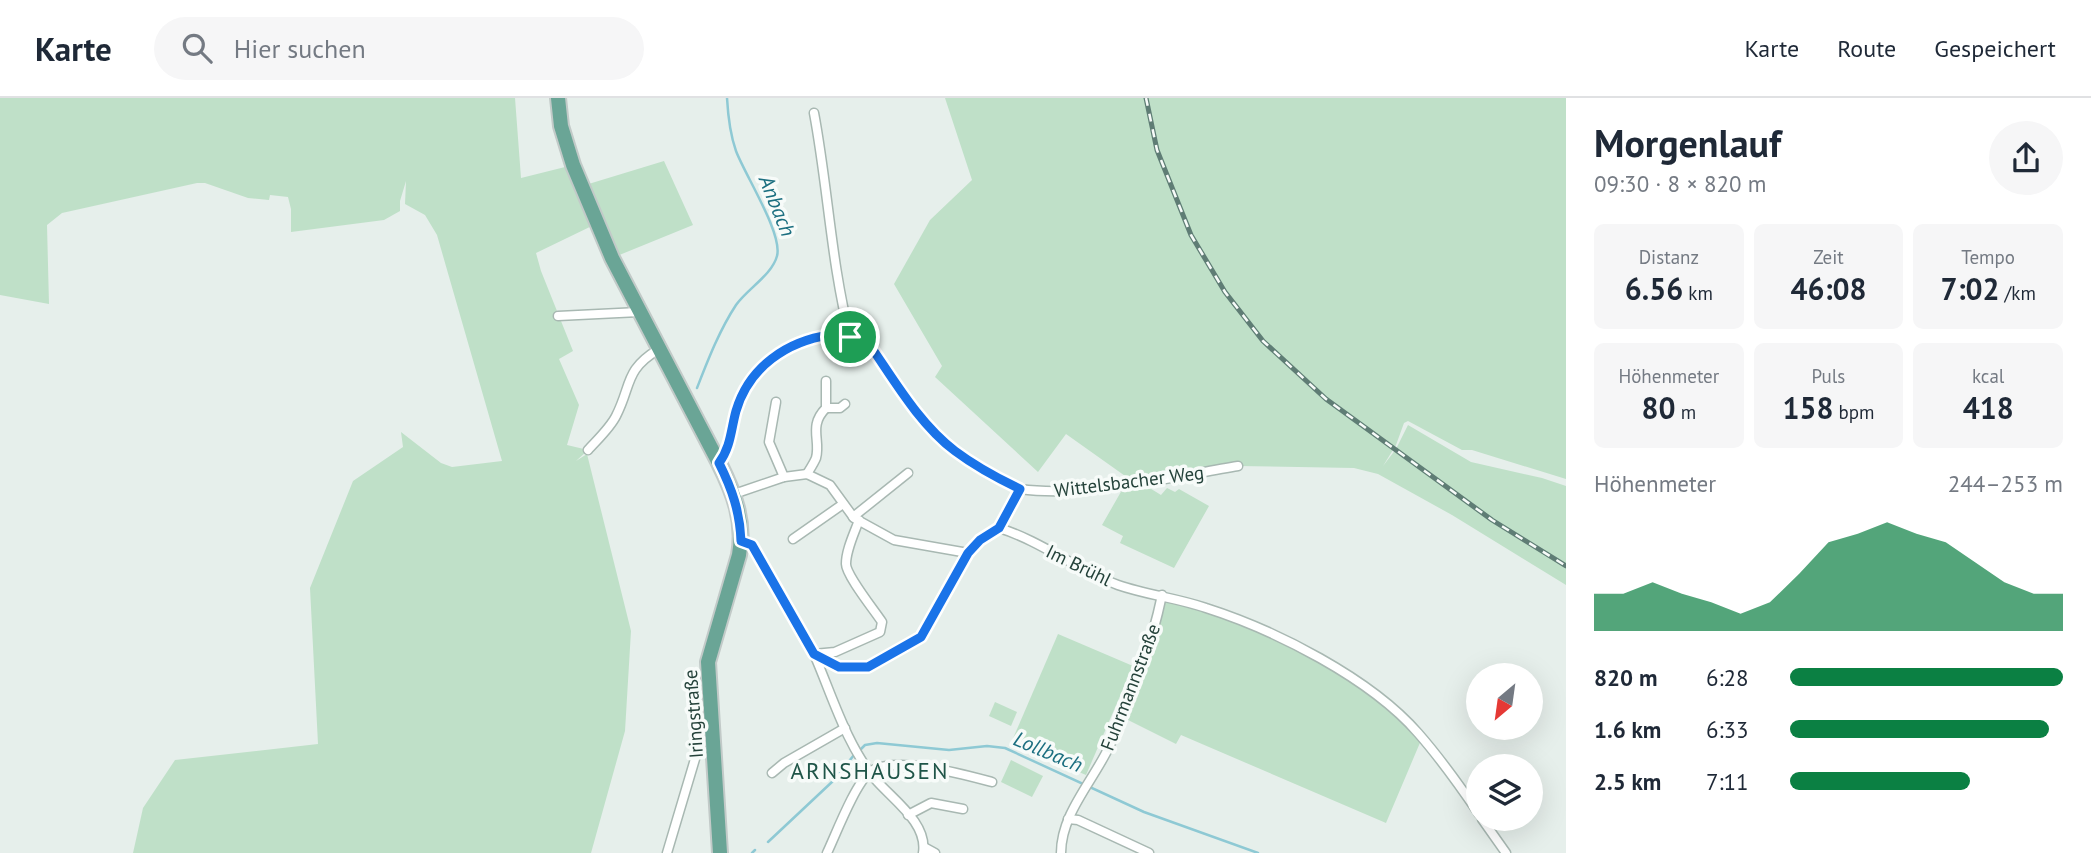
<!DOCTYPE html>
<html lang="de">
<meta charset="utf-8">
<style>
:root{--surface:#fff;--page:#f6f6f7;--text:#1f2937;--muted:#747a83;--line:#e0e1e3;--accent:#0b8043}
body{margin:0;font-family:"PT Sans",sans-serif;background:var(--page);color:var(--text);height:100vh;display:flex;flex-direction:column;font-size:26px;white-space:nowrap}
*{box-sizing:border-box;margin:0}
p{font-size:23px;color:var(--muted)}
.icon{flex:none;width:38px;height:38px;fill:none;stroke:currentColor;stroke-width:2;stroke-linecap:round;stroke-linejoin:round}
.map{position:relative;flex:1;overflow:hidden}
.details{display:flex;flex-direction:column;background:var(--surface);width:525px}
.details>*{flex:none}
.needle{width:46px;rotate:209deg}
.fabs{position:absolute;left:1466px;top:565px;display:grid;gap:14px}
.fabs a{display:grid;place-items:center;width:77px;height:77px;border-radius:50%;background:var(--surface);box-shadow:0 7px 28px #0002;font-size:35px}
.pin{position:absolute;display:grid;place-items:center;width:60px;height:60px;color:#fff;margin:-30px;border:4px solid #fff;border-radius:50%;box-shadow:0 2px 7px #0007}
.round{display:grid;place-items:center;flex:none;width:74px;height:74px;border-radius:37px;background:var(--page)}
.head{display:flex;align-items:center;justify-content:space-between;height:119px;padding:0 28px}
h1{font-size:38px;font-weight:700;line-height:52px}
.stats{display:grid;grid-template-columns:repeat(3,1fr);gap:10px;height:119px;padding:7px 28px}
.stats div{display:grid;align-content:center;border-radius:10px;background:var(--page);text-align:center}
.stats b{font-size:30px;font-weight:700}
.stats small{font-size:19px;font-weight:400}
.stats p{font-size:19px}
.chart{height:196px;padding:14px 28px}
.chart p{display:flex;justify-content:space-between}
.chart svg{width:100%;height:126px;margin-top:7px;fill:var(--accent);opacity:.7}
ul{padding:0 28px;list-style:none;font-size:23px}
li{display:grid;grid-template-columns:112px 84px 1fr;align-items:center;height:52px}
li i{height:18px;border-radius:9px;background:var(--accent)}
header{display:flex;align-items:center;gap:42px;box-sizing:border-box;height:98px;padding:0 35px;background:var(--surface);border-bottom:2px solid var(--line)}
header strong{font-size:33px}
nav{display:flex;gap:38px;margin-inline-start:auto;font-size:24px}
.search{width:490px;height:63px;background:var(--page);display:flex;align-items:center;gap:18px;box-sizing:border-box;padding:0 24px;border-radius:38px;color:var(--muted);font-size:26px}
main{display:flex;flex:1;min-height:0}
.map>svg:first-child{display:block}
.green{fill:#bfe0c8}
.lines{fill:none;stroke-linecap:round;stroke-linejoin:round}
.stream{stroke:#8ec9d4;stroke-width:2.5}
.minor-casing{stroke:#a8b8b2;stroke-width:11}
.primary-casing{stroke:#c2cac8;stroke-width:18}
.minor{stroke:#fff;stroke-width:8}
.primary{stroke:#6aa596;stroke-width:14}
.rail-casing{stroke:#5f7d75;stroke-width:5}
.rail{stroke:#f7fbf9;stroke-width:2.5;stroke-dasharray:8;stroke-linecap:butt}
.route-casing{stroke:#fff;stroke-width:14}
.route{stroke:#1a73e8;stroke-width:9}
.labels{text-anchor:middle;stroke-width:7;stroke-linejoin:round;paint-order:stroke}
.street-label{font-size:19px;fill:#24423a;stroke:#f7fbf9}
.water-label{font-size:21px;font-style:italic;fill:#1c6f80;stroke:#f7fbf9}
.quarter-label{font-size:23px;letter-spacing:2px;fill:#1f5548;stroke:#f7fbf9}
</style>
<header>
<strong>Karte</strong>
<div class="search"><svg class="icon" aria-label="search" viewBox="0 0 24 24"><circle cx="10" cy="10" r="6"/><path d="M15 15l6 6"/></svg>Hier suchen</div>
<nav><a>Karte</a><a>Route</a><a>Gespeichert</a></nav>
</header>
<main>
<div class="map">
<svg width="1566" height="755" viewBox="0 0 1566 755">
<rect width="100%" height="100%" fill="#e6efeb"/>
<g class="green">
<path d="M0,0H515L521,80L573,67L582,88L664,63L693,127L612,160L598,125L536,155L541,173L573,253L559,261L579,307L567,347L588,352L576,363L587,356L631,533L625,633L591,755H133L143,710L175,662L318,646L310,490L353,383L403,349L401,334L441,365L452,369L502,363L437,137L425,117L405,106L406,83L400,103V113L384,122L291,134V111L288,99L270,97L269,102L248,100L205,85H197L62,115L47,127L49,206L0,197Z"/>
<path d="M945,0H1566V381L1472,352H1462L1408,323L1404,325L1396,347L1383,368L1396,351L1408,327L1471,364L1542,380L1566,388V487L1452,417L1378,376L1354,370L1238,368L1135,385L1066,336L1038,374L935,279L942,268L894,186L930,122L972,82Z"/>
<path d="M1148,389L1161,397L1167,390L1175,394L1179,391L1209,408L1174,470L1120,445L1123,438L1102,427L1122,392Z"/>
<path d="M1162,497L1280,538L1366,589L1422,640L1386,725L1181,637L1176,646L1122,619Z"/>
<path d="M1058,536L1133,568L1086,677L1011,645Z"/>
<path d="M995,604L1017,614L1011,628L989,618Z"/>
<path d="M1011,662L1043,678L1032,699L1001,684Z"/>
</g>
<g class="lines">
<g class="stream">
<path d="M697,290C708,262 719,233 736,207C747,191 772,177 777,158C783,136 745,77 736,53C730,36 728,18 727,0"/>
<path d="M859,653L865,647L877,645L949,652L987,648L1005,650L1144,714L1258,755"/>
<path d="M768,744L833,683L854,657"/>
<path d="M752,755L755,752"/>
</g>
<g class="minor-casing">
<g id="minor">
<path d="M814,15C828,89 831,165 850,239"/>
<path d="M558,218L639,214"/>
<path d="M776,304L769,344L784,379"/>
<path d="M826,310H840L845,306"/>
<path d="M588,352C597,342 610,330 616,318C632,287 624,272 659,251"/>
<path d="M719,365C732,347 730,328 737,309C759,253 809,227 867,243C892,281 918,325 955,353C975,368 997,380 1020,391L999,430L980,441L968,455L921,539L868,569H839L814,556L752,447L742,443"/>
<path d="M807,376C810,371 814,365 816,360C821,342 808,328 826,310V283"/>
<path d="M1020,391C1086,400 1172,379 1238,368"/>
<path d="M734,396L784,379L807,376L830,387L854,420L894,442L968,455"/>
<path d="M853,419L908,375"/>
<path d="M859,422C854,436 846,452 846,466C846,477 874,512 882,524L880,534L835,554L814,556C832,597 846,646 875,681C893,702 928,725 923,755"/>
<path d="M999,430C1041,443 1077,472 1118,487C1147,497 1177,500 1206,510C1275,532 1370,580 1418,635C1440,660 1460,688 1479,716"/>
<path d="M793,441L843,406"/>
<path d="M772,675L784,665L845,630"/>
<path d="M908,717L931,705L963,711"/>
<path d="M1068,721L1078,722L1149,755"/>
<path d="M1482,721L1506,755"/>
<path d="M924,749L935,755"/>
<path d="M667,755L695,661"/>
<path d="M827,755C836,736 855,686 870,674C892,656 966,677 992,684"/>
<path d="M1061,755C1061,716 1093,683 1109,649C1132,601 1151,549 1162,497"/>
</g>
</g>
<g class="primary-casing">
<path id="primary" d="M558,0L561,28L573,67L612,160L719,365C734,395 745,423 739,457L708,564L720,755"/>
</g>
<use href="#minor" class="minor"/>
<use href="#primary" class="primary"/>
<g class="rail-casing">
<path id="rail" d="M1146,0L1157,52L1191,137L1225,194L1263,243L1326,301L1492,422L1566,468"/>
</g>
<use href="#rail" class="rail"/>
</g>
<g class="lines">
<g class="route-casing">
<path id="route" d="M830,237L850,239L867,243C893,280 918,325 955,353C975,368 997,380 1020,391L999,430L980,442L968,455L921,539L868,569H839L814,556L752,447L741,443C740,414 732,391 719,365C731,349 731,331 736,313C749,269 787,243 830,237Z"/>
</g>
<use href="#route" class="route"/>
</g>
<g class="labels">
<g class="street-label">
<text transform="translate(1129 383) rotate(-7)" y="7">Wittelsbacher Weg</text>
<text transform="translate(1079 467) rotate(26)" y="7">Im Brühl</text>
<text transform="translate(1130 589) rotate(-69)" y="7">Fuhrmannstraße</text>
<text transform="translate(693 616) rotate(-94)" y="7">Iringstraße</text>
</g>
<g class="water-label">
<text transform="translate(777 108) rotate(68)" y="7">Anbach</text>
<text transform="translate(1048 654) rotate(23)" y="7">Lollbach</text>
</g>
<g class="quarter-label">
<text x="870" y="681">ARNSHAUSEN</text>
</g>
</g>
</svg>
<div class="fabs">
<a><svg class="needle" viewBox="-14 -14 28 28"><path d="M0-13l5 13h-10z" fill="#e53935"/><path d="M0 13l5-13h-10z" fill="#747a83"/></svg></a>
<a><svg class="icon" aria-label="layers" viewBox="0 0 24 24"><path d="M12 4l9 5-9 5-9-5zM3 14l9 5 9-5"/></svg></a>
</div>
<div class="pin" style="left:850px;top:239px;background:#1e9e55"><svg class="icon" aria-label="arrive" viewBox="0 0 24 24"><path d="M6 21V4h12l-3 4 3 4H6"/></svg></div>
</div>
<section class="details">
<div class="head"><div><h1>Morgenlauf</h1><p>09:30 · 8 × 820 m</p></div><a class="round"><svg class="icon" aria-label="share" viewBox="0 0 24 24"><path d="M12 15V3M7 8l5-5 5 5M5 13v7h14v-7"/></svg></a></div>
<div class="stats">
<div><p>Distanz</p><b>6.56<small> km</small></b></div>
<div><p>Zeit</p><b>46:08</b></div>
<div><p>Tempo</p><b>7:02<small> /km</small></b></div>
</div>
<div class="stats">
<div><p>Höhenmeter</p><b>80<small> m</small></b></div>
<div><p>Puls</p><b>158<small> bpm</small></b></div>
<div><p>kcal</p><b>418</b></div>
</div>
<div class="chart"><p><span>Höhenmeter</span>244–253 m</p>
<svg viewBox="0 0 160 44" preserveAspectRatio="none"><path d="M0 44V31L10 31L20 27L30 31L40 34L50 38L60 34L70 24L80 13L90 10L100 6L110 10L120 13L130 20L140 27L150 31L160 31V44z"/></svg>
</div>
<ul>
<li><b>820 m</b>6:28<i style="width:100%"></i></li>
<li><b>1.6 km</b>6:33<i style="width:95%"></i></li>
<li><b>2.5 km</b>7:11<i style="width:66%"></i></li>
</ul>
</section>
</main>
